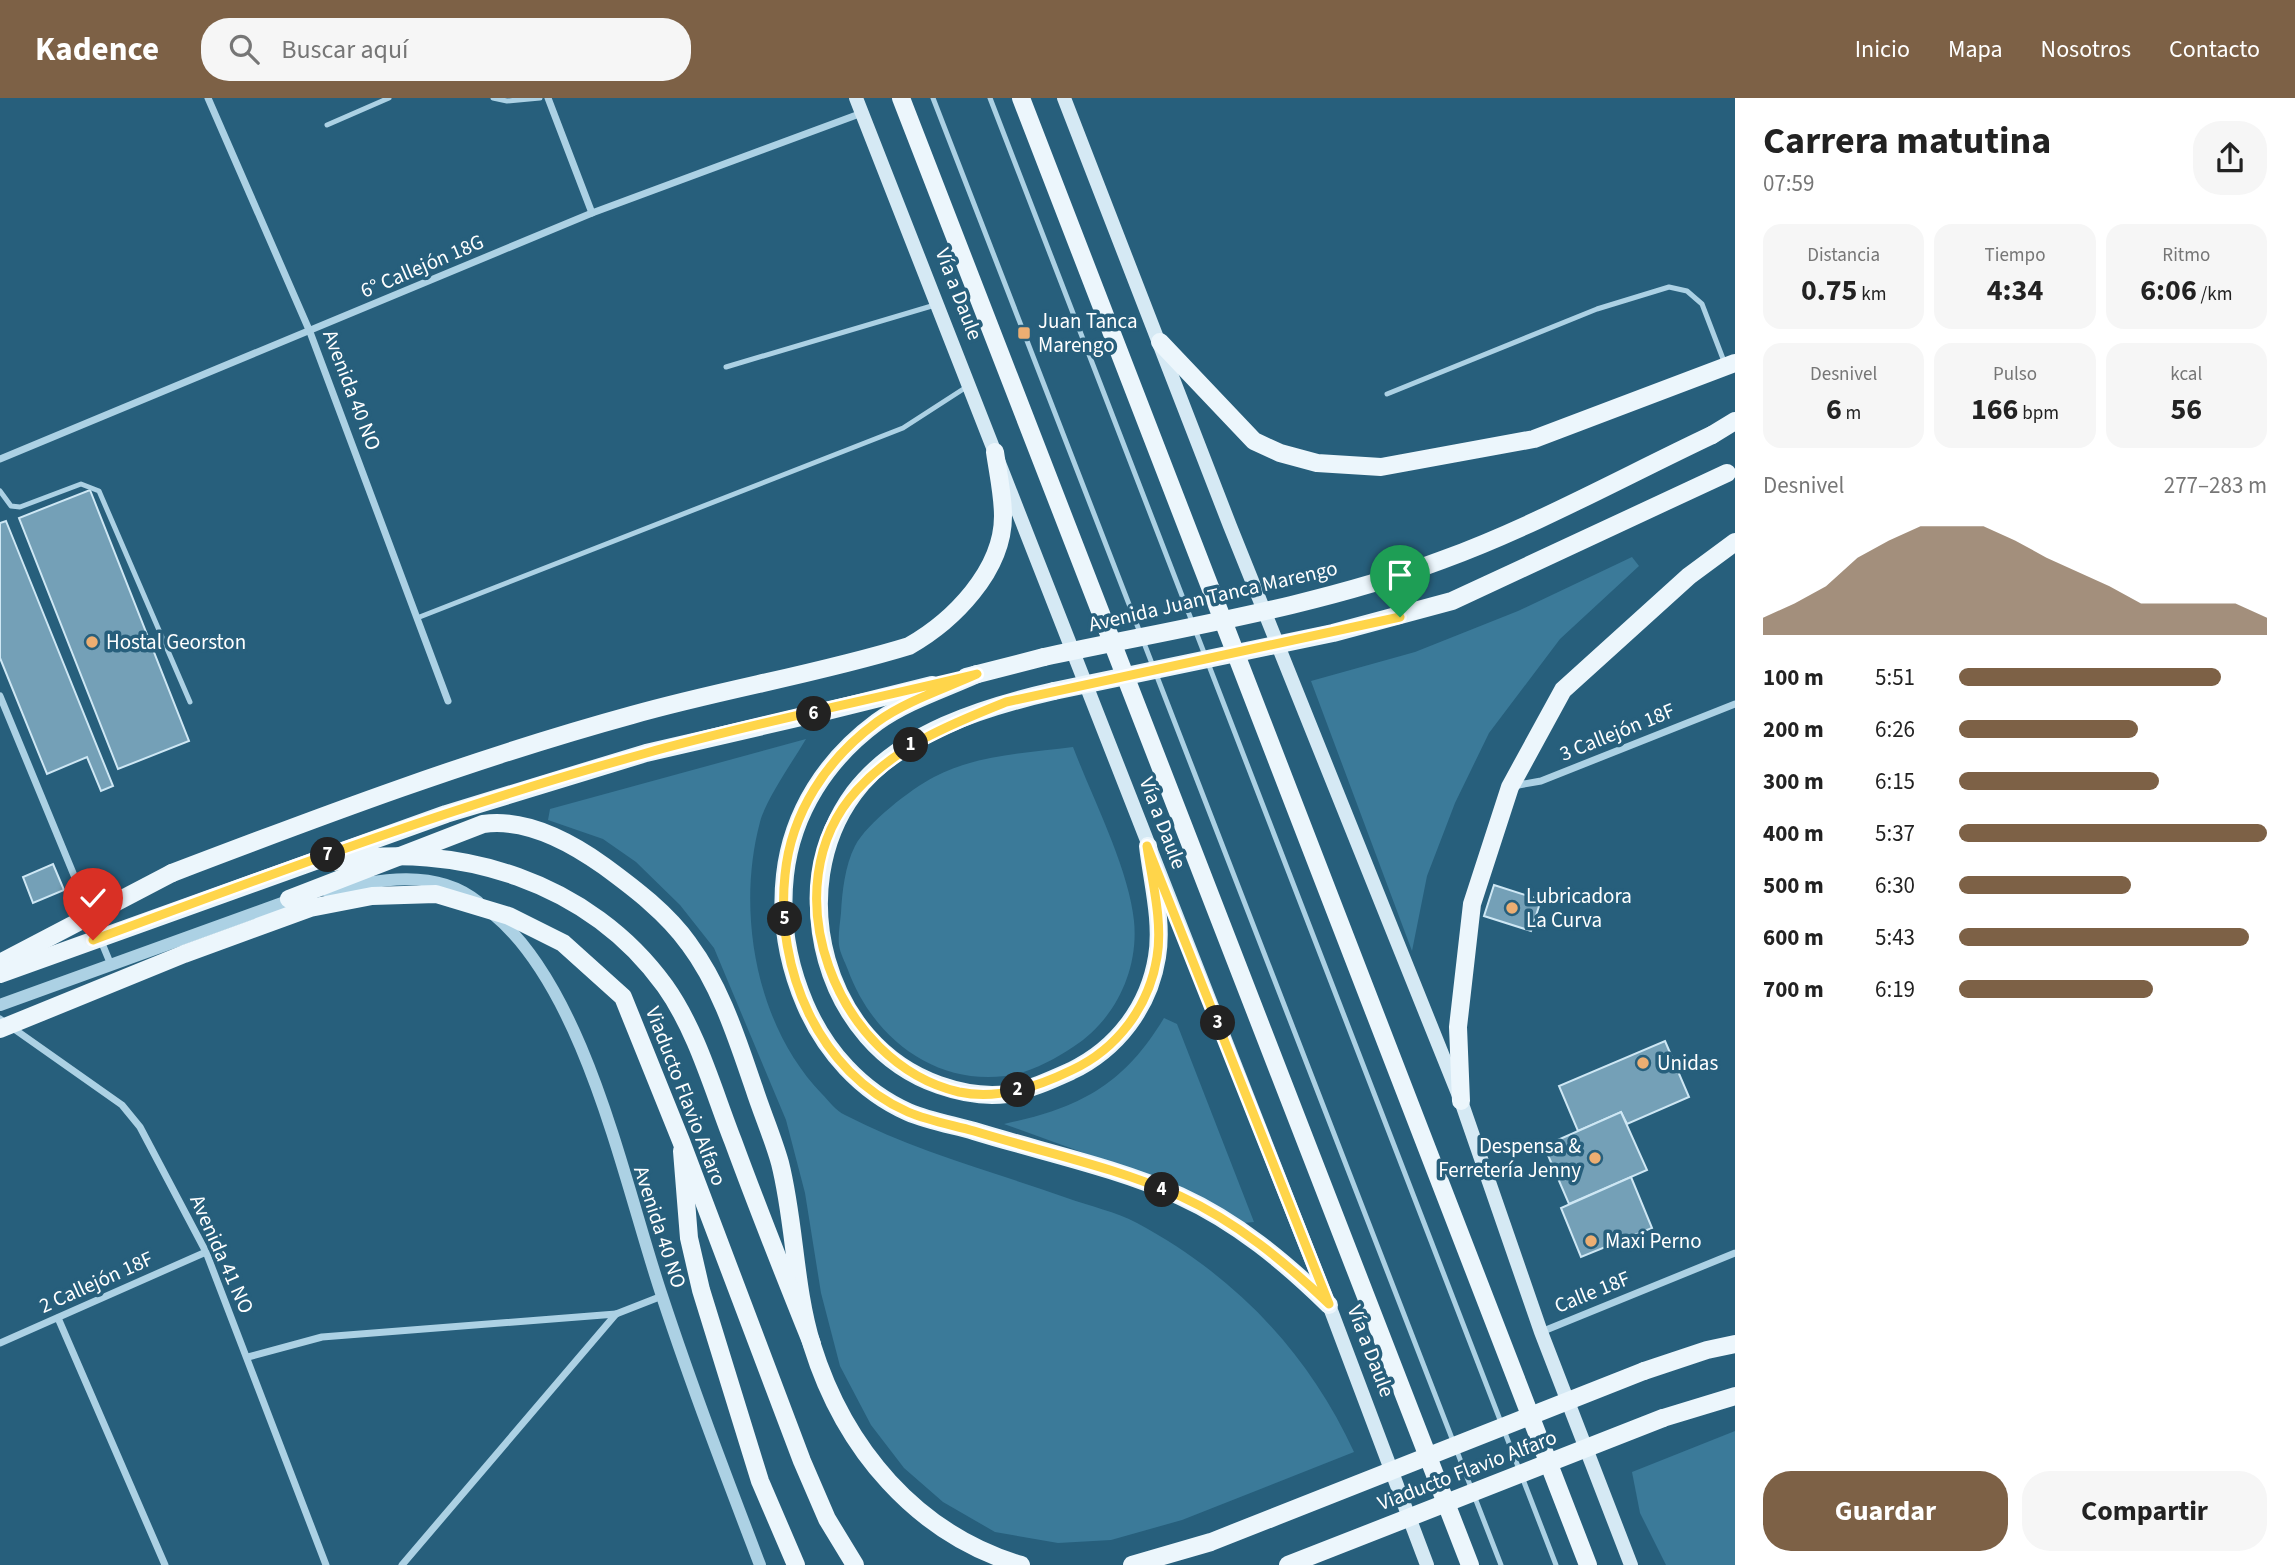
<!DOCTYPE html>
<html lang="es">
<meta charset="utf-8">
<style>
:root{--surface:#fff;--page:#f6f6f6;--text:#222;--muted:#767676;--accent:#7d6146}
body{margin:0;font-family:"Source Sans 3",sans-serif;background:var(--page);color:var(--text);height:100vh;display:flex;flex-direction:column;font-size:26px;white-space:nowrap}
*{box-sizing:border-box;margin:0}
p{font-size:23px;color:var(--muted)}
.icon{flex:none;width:38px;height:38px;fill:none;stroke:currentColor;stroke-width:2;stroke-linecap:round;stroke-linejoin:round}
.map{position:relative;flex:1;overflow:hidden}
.details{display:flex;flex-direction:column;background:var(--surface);width:560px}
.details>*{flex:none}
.pin{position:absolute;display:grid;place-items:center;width:60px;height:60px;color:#fff;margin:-72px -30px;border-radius:50% 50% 50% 0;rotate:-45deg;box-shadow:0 0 7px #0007}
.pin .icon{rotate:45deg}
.km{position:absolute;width:35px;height:35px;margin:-18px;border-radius:50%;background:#222;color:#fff;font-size:19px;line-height:35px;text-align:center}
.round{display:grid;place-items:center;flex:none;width:74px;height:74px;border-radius:28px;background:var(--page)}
.overview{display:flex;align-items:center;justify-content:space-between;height:119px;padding:0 28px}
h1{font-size:38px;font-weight:700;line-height:52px}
.stats{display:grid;grid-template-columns:repeat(3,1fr);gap:10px;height:119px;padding:7px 28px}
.stats div{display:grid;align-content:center;border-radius:18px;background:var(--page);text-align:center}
.stats b{font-size:30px;font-weight:700}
.stats small{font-size:19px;font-weight:400}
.stats p{font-size:19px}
.chart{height:196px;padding:14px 28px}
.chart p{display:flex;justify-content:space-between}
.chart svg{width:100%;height:126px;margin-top:7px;fill:var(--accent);opacity:.7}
.cta{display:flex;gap:14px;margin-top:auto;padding:14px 28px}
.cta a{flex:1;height:80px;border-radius:28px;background:var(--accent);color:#fff;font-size:28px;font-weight:700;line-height:80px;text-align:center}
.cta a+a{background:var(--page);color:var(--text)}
ul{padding:0 28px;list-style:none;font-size:23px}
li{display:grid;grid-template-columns:112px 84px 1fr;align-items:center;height:52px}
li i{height:18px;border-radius:9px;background:var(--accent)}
header{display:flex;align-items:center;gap:42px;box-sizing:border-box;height:98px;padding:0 35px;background:var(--accent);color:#fff}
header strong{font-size:33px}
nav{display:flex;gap:38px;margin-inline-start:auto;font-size:24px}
.search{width:490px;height:63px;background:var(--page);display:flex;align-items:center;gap:18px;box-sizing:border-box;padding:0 24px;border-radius:28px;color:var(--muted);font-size:26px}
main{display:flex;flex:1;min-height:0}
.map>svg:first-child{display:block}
.green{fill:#3b7a99}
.building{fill:#74a0b7;stroke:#cee7f4;stroke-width:2}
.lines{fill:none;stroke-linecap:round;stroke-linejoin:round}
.service{stroke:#acd1e4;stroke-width:5}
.minor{stroke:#acd1e4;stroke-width:7}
.tertiary{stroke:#acd1e4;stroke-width:12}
.secondary{stroke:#d5e9f4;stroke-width:14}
.primary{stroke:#ecf6fc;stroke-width:18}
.primary-bridge{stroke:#ecf6fc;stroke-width:18}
.route-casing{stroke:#fff;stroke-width:14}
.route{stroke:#ffd54a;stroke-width:9}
.poi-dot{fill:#ecae72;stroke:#275f7c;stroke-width:2.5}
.labels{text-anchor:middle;stroke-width:7;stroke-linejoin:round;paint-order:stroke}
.street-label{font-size:21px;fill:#fff;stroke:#275f7c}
.poi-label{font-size:21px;fill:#fff;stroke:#275f7c;text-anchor:start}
</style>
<header>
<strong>Kadence</strong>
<div class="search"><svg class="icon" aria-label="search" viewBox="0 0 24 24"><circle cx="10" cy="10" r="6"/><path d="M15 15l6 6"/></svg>Buscar aquí</div>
<nav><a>Inicio</a><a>Mapa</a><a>Nosotros</a><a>Contacto</a></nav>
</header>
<main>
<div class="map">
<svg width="1735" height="1467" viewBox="0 0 1735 1467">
<rect width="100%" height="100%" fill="#275f7c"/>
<g class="green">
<path d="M1632,459L1639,468L1560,541L1489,635L1455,705L1427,778L1412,853L1311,583L1415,554L1518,513Z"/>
<path d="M806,641C793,663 766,701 760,724C736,814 756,928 822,996C829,1003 836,1013 845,1017C914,1053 994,1074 1067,1100C1090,1108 1116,1114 1137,1125C1234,1177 1308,1254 1354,1354L1182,1422L1111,1442L1058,1445L995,1434L943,1404L904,1370L871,1327L840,1268L821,1195L805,1095L786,1022L714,850L680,807L636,764L603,741L548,722L550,711Z"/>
<path d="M1073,649C1092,699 1129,771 1134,823C1139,873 1114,923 1073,949C1053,962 1030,975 1005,978C933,987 872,938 848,872C845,864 840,855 839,847C838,837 840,825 841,815C842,795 845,767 855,748C867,725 911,691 934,679C975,657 1027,655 1073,649Z"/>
<path d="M1164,920L1177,926L1254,1124L1243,1125L1131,1072L1004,1026C1079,1010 1123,988 1164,920Z"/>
<path d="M1735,1333V1467H1666L1640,1415L1632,1374Z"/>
</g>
<g class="building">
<path d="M90,392L189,643L118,671L19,420Z"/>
<path d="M6,423L113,688L101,693L87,659L47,676L0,560V425Z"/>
<path d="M53,766L64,792L33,805L23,779Z"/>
<path d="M1494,787L1541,802L1531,833L1484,818Z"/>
<path d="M1665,943L1689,999L1627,1026L1621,1014L1578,1033L1559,988Z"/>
<path d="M1621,1014L1647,1072L1569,1106L1544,1048Z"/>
<path d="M1631,1079L1652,1130L1581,1159L1561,1110Z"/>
</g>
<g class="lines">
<g class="service">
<path d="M493,0L507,3L540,0"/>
<path d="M933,0L1501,1467"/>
<path d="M990,0L1556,1467"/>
<path d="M327,27L389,0"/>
<path d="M726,269L935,207"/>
<path d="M1387,296L1597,211L1669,189L1687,193L1702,206L1725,266"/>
<path d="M0,393L11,408L20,409L81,386L99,393L190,604"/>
<path d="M417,520L903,330L968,288"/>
</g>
<g class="minor">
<path d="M208,0L310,234L448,603"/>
<path d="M548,0L592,115"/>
<path d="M0,361L592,115L862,15"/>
<path d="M0,598L111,867"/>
<path d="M1513,688L1541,683L1735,606"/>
<path d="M0,921L122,1007L140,1029L206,1154L326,1467"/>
<path d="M58,1220L165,1467"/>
<path d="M1541,1234L1735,1155"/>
<path d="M0,1245L206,1154"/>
<path d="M248,1259L322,1239L616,1216"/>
<path d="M402,1467L616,1216L662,1198"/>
</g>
<g class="tertiary">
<path d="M327,793C377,782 435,769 478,804"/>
<path d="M492,815C586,892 624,1085 662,1198C692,1289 726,1378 760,1467"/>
<path d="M0,907L296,800"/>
</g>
<g class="secondary">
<path d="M856,0L1329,1207L1427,1467"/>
<path d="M1064,0L1230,428L1461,1003L1541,1234L1631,1467"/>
</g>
<g class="primary">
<path d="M901,0L1470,1467"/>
<path d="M1021,0L1588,1467"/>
<path d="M1160,244L1254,343L1280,355L1317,365L1381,369L1534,341L1735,265"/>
<path d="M1712,337L1735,323"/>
<path d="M977,576C944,591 906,603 877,624C827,661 792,714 785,777C780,821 788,866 805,906C825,953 861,993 908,1014C929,1023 953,1027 974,1033C1042,1054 1115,1069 1180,1098C1237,1124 1285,1164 1329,1207"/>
<path d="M966,579L1044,559"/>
<path d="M1054,593C984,609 899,635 854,695C783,791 824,947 939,987C959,994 984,999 1007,996C1029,992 1051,982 1071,973C1117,951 1149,909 1157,859C1163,824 1152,783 1148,748"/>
<path d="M823,614L932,587"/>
<path d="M172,775C324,717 475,660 632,617C724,591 818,576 909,548C953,523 1003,473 1003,418C1003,397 998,375 995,354"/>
<path d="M289,801L483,726C525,720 569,743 604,768C634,790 667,815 689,846C721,889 737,941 754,990C762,1015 773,1040 780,1065C795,1124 794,1189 812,1247C844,1350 916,1436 1021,1467"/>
<path d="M1461,1003L1458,929L1472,806L1510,689L1563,592L1689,478L1735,444"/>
<path d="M682,1053L689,1140L701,1192L760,1383L796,1467"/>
<path d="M1644,1273L1707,1252L1735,1246"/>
<path d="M1663,1320L1735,1298"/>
</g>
<g class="primary-bridge">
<path d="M1044,559C1174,531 1317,509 1442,462C1535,428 1623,379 1712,337"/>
<path d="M1054,593L1333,535L1452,503L1727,375"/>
<path d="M335,764C457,742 590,784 665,888C697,933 713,992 733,1043C758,1111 785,1179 812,1246"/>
<path d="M0,865L172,775"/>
<path d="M0,876L446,716L646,655L823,614"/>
<path d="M0,931L184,856L310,810L372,798L436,796L509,818L563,845L623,899L681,1043L802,1363L827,1421L855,1467"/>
<path d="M1132,1467L1211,1444L1644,1273"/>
<path d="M1288,1467L1663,1320"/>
</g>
</g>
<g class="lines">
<g class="route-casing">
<path id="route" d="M93,842C275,775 456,707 643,656C753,625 866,603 977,576C944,591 906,603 877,624C827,661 791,714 785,777C775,871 818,974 908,1014C929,1023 953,1027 974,1033C1042,1054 1115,1069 1180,1098C1237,1124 1285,1164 1329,1206L1147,748C1152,783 1163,824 1157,859C1149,909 1117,951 1072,972C1037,989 998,1002 959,994C837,966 768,789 857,692C898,647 951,626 1006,604L1400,519"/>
</g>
<use href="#route" class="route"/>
</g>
<g class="poi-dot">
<rect x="1017" y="228" width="14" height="14" rx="3.5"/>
<circle cx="92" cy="544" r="7"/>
<circle cx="1512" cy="810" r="7"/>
<circle cx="1643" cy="965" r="7"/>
<circle cx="1595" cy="1060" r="7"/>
<circle cx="1591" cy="1143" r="7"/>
</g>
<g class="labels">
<g class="street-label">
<text transform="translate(422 168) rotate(-23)" y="7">6° Callejón 18G</text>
<text transform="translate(959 196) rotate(69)" y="7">Vía a Daule</text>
<text transform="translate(352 292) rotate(69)" y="7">Avenida 40 NO</text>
<text transform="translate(1213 498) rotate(-13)" y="7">Avenida Juan Tanca Marengo</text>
<text transform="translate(1617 634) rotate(-22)" y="7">3 Callejón 18F</text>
<text transform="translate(1163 725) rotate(69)" y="7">Vía a Daule</text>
<text transform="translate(686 998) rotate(69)" y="7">Viaducto Flavio Alfaro</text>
<text transform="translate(660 1129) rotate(72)" y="7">Avenida 40 NO</text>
<text transform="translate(222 1156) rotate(66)" y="7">Avenida 41 NO</text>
<text transform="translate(96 1184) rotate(-24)" y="7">2 Callejón 18F</text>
<text transform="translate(1592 1194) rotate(-22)" y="7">Calle 18F</text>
<text transform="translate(1371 1253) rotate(69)" y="7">Vía a Daule</text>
<text transform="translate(1467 1372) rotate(-21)" y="7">Viaducto Flavio Alfaro</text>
</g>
<g class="poi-label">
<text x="1038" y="230">Juan Tanca<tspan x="1038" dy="24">Marengo</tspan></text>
<text x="106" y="551">Hostal Georston</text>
<text x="1526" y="805">Lubricadora<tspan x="1526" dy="24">La Curva</tspan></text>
<text x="1657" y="972">Unidas</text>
<text x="1581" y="1055" text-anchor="end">Despensa &amp;<tspan x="1581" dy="24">Ferretería Jenny</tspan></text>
<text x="1605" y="1150">Maxi Perno</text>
</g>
</g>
</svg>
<div class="pin" style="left:1400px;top:519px;background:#1e9e55"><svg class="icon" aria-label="arrive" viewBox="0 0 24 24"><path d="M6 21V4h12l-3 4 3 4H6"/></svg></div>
<div class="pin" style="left:93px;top:842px;background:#d93025"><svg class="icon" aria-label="check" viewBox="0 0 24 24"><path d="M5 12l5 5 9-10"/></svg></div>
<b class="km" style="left:911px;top:647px">1</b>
<b class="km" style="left:1018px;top:992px">2</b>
<b class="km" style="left:1218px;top:925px">3</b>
<b class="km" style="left:1162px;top:1092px">4</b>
<b class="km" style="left:785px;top:821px">5</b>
<b class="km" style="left:814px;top:616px">6</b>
<b class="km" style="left:328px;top:757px">7</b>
</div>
<section class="details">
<div class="overview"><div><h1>Carrera matutina</h1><p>07:59</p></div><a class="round"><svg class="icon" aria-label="share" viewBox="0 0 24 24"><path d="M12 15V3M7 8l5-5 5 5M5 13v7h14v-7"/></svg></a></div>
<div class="stats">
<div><p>Distancia</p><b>0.75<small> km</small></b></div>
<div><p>Tiempo</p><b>4:34</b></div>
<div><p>Ritmo</p><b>6:06<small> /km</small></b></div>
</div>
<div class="stats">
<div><p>Desnivel</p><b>6<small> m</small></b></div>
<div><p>Pulso</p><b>166<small> bpm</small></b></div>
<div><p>kcal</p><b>56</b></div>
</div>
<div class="chart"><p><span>Desnivel</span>277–283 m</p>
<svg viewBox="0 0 160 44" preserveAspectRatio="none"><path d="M0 44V38L10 33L20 27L30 17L40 11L50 6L60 6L70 6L80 11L90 17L100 22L110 27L120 33L130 33L140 33L150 33L160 38V44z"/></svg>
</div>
<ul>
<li><b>100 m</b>5:51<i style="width:85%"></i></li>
<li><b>200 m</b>6:26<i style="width:58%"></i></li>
<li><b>300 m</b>6:15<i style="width:65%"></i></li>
<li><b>400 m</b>5:37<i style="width:100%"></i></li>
<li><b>500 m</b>6:30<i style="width:56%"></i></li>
<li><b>600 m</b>5:43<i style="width:94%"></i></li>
<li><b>700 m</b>6:19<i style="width:63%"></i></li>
</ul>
<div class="cta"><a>Guardar</a><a>Compartir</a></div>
</section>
</main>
